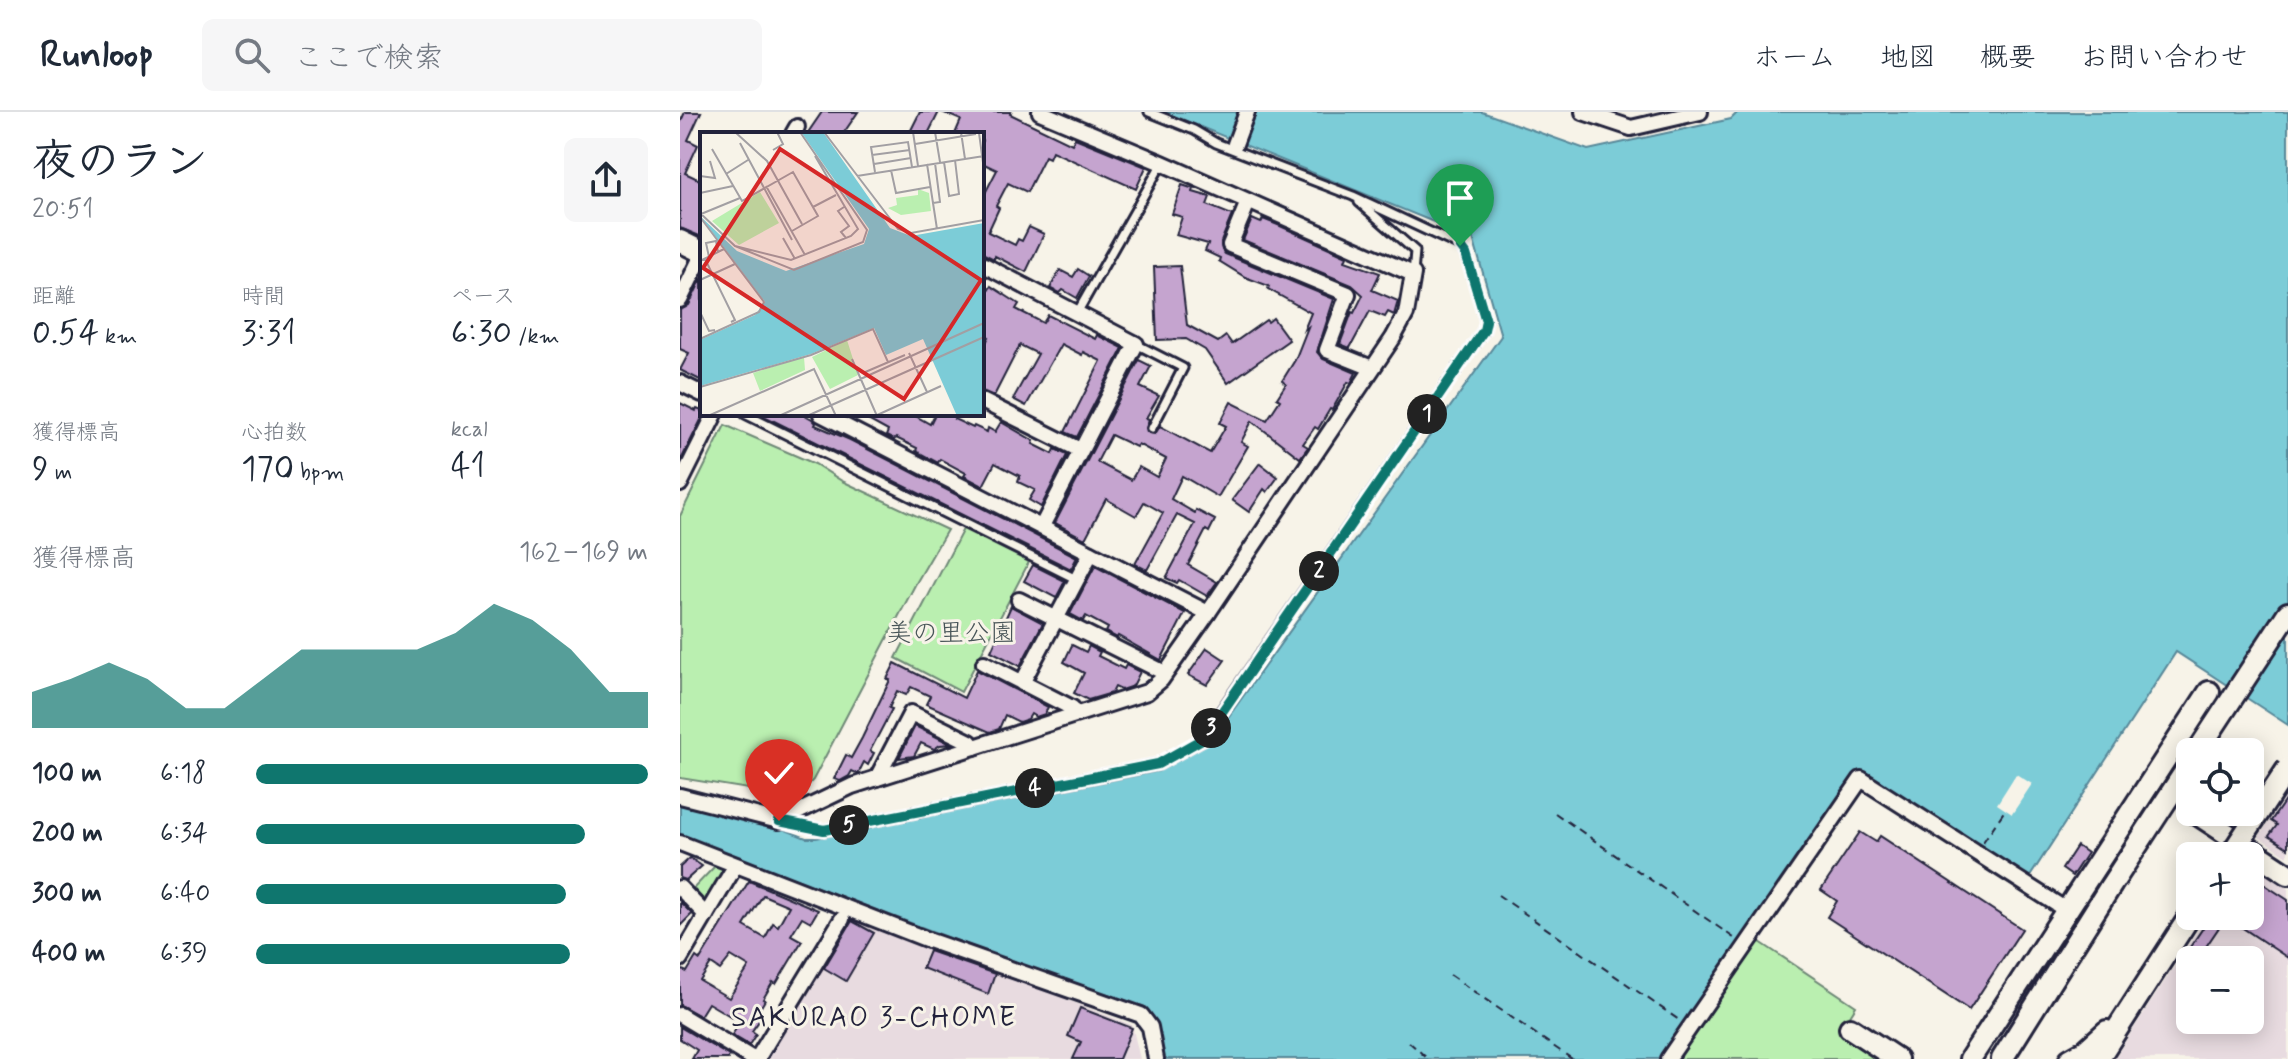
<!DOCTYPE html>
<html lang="ja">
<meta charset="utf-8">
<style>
:root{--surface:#fff;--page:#f6f6f7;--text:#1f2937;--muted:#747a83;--line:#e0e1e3;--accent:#0f766e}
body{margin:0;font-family:Mynerve,"Klee One",sans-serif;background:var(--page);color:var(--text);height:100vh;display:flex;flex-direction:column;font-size:30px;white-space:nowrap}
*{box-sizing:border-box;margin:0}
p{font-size:26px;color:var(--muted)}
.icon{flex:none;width:44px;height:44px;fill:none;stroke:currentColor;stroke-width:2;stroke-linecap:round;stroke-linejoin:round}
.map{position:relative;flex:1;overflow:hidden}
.sheet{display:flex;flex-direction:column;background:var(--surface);width:680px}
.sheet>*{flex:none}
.buttons{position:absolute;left:1496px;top:626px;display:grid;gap:16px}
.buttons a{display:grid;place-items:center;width:88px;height:88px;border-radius:12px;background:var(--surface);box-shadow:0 4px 20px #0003;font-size:40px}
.pin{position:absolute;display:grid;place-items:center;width:68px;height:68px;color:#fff;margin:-82px -34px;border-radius:50% 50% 50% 0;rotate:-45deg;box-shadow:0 0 8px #0007}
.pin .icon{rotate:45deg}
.km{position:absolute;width:40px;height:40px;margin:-20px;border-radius:50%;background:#222;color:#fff;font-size:22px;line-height:40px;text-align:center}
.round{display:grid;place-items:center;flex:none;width:84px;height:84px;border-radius:12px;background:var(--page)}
.headline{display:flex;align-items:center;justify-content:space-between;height:136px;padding:0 32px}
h1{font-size:44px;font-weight:600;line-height:60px}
.metrics{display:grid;grid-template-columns:repeat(3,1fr);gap:12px;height:136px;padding:8px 32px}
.metrics div{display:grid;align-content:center}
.metrics b{font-size:34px;font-weight:600}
.metrics small{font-size:22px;font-weight:400}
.metrics p{font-size:22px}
.chart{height:224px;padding:16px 32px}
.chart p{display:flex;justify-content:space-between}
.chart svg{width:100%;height:144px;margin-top:8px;fill:var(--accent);opacity:.7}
ul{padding:0 32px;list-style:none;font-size:26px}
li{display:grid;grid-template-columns:128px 96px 1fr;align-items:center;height:60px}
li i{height:20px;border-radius:10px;background:var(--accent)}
header{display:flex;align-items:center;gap:48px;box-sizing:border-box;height:112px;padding:0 40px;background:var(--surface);border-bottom:2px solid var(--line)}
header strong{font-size:38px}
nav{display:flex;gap:44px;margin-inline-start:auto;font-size:28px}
.search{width:560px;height:72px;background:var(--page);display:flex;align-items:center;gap:20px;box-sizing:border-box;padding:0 28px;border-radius:12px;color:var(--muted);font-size:30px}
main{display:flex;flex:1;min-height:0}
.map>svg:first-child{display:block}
.built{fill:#e8dbe0;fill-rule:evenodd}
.green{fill:#baefb0;stroke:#6e8876;stroke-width:2}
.water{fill:#7cccd7;stroke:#588899;stroke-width:2}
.pier{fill:#f7f3e8}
.building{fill:#c5a4cf;stroke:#22223b;stroke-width:2;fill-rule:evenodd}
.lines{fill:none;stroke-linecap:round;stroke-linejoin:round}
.lane-casing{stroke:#22223b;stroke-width:13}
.street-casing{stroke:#22223b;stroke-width:20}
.secondary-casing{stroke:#22223b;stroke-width:26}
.path{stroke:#22223b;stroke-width:2;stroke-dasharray:8 6;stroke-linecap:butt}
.lane{stroke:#f7f3e8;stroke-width:7}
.street{stroke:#f7f3e8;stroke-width:14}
.secondary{stroke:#f7f3e8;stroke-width:20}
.secondary-bridge-casing{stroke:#22223b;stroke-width:26;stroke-linecap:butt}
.secondary-bridge{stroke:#f7f3e8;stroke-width:20}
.route-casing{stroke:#fff;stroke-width:16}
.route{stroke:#0f766e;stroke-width:10}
.labels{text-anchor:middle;stroke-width:6;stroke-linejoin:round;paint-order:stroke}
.park-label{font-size:26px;fill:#485558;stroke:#f7f3e8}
.neighbourhood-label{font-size:28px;letter-spacing:2px;fill:#22223b;stroke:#f7f3e8}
.inset-road{fill:none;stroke:#a29fa3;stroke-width:2}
.view{fill:#d62828;fill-opacity:0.15;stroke:#d62828;stroke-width:4}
.inset-edge{fill:none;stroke:#22223b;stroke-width:4}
</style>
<header>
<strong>Runloop</strong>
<div class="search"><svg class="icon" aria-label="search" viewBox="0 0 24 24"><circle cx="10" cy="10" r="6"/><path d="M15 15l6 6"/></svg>ここで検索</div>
<nav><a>ホーム</a><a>地図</a><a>概要</a><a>お問い合わせ</a></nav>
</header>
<main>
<section class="sheet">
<div class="headline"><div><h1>夜のラン</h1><p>20:51</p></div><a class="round"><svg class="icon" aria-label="share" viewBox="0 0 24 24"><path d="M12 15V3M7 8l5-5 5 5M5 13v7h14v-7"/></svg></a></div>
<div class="metrics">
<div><p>距離</p><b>0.54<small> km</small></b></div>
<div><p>時間</p><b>3:31</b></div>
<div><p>ペース</p><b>6:30<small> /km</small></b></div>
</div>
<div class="metrics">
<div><p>獲得標高</p><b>9<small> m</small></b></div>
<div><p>心拍数</p><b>170<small> bpm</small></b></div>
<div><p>kcal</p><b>41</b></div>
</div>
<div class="chart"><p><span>獲得標高</span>162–169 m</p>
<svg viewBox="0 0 160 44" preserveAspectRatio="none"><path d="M0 44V33L10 29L20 24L30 29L40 38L50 38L60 29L70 20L80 20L90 20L100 20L110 15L120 6L130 11L140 20L150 33L160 33V44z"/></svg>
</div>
<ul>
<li><b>100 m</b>6:18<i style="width:100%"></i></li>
<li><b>200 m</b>6:34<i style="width:84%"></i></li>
<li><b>300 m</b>6:40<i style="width:79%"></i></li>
<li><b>400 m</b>6:39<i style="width:80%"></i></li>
</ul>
</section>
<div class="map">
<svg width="1608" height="947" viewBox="0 0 1608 947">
<rect width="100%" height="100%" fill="#f7f3e8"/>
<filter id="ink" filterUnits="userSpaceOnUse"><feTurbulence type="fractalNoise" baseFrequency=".0125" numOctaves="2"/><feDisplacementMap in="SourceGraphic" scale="16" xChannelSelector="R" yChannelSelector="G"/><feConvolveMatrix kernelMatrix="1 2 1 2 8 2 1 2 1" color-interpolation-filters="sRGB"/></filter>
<g filter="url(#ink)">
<g class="built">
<path d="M1608,680V744L1579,725Z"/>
<path d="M1570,752L1608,777V947H1434L1527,804H1570ZM1510,848H1570V908H1510Z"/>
<path d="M167,802L452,913L460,947H82Z"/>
</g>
<g class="green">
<path d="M45,313L135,352L162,369L267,418L235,473L133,668L117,685L0,666V404Z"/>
<path d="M283,417L349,450L281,580L216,546Z"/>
<path d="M36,753L49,758L28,793H23L10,780Z"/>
<path d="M1074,826L1176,894L1161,918L1205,947H992Z"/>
</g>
<path class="water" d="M484,0H802L908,38L1051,7L1058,0H1608V613L1496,540L1349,766L1182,659L985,947H481L477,912L464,900L0,723V690L60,700L126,726H136L479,659L531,629L821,224L793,126Z"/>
<path class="pier" d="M1336,662L1352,672L1332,702L1317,692Z"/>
<g class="building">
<path d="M5,0H21L8,28L18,33L5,61L22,69V125L0,116V11Z"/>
<path d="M142,0H178L163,22H127Z"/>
<path d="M240,0H259L248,22H229Z"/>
<path d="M262,0H331L330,2L392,32L395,26L466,55L456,77L372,39L369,46L365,44L347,80L328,71L316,94L319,96L308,120L335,133L338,127L342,129L349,115L364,122L346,160L315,144L314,147L302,141V87L317,58L302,51V22H275L281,8Z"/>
<path d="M502,73L514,77L513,80L530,85L527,93L552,103L541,130L542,138L545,142L654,187L637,240L643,247L676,261L671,271L668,270L652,298L650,297L638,317L635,315L623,332L628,335L620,346L572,309L561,330L568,334L538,385L502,364L491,387L515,401L516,398L535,408L529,420L526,418L508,453L537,470L527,484L499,468L497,471L486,466L515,412L497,403L467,458L455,452L483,401L464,390L456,404L426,387L405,427L375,411L459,248L471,254L460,275L479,284L466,306L469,307L466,316L467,320L475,322L480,314L530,341L546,314L540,311L551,290L587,308L600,288L597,286L606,272L602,269L615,248L628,215L624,218L631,201L588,177L589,174L565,165L539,149L540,146L525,139L528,132L496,123L502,105L492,102ZM431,323L456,335L458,332L486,347L477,365L459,355L451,368L417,350Z"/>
<path d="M572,107L581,111L583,107L598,113L667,144L665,149L700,161L692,178L718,189L714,203L708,200L705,205L690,199L670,236L660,232L672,200L674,201L683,183L672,173L563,128Z"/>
<path d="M500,154L507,213L538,230L546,224L552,232L586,208L588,210L593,206L609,228L548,271L525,238L506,227L477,228L474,155Z"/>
<path d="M398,157L409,164L397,186L383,178L380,181L370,176L380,158L393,165Z"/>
<path d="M22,166V269L0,258L9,241L0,237V198L9,193Z"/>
<path d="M311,174L339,192L336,197L363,211L368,203L415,227L417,223L443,236L397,325L385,320L421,249L403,240L402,243L381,232L346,294L333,287L358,242L340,233L314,284L302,279V238L309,225L302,221V189Z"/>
<path d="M0,291L16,299L17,297L22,299L24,302L0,350Z"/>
<path d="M80,302H123L132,307L136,311L135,313L170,328L397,445L391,457Z"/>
<path d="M177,302H232L250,312L255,302H276L274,307L293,316L294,314L307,320L308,316L315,320L321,310L354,329L353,332L373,342L375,337L387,343L361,395L349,388L355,378L338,370L340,364L315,351L303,374L284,364L286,361L260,347L258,351L236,339L237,336L216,326L214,328L206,324L208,319Z"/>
<path d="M580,351L598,365L587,380L584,377L569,400L552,388Z"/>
<path d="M353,453L385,469L376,486L344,469Z"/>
<path d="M415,454L505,501L481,548L438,524L437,526L426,520L428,516L406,504L403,509L390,502Z"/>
<path d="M331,494L363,511L340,554L311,539Z"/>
<path d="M392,533L406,540L409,534L420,540L418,544L444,557L446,553L460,560L453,574L441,578L435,575L432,581L408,588L394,581L404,561L384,550Z"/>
<path d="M527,536L545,548L527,573L508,563Z"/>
<path d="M215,551L284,586L297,558L368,595L365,602L356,605L351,602L348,607L339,610L325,603L319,617L310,620L246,592L250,584L231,575L226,583L217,579L209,596L212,597L190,639L194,641L188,653L184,650L178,662L172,659L169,664L160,669L154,667L166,643L171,646L182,626L210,568L207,567Z"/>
<path d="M235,614L271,632L260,633L254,637L241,631L234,644L219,646Z"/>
<path d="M1608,684V736L1589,724L1597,713L1591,709Z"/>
<path d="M1180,720L1196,730L1200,724L1342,817L1289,898L1147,805L1157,789L1141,778Z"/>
<path d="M1397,734L1407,741L1392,764L1382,757Z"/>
<path d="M10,746L22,754L6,768L0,766V755Z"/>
<path d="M1570,763L1608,788V846L1546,805L1517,848L1506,841L1531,804H1570Z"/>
<path d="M69,769L138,798L131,810L122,805L111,823L122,829L96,872L93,870L83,887L85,888L76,903L81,906L72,919L76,922L69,933L52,923L60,910L45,901L28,891L20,904L0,893V857L7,860L16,845L20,848ZM83,783L109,794L98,814L93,811L85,826L64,814ZM51,844L69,855L49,886L20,869L31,852L40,858Z"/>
<path d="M0,790L12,802L0,814Z"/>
<path d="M172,809L194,821L166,869L144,856Z"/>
<path d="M249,839L315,862L308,882L242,856Z"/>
<path d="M400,896L452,916L439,947H393L401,930L388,924Z"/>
<path d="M0,915L49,944L48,947H12L17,938L0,927Z"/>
</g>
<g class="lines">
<g class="lane-casing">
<g id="lane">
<path d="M679,90L735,139L733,162"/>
<path d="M397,201L482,51"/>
<path d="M456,232L503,256L472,316"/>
<path d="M65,302L396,467"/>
<path d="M104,710L144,718L478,652L520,629L804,218L806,209L786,142L780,134L673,84L536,31L514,18L469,0"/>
</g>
</g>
<g class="street-casing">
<g id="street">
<path d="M903,0L951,16L1020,0"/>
<path d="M113,22L117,15"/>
<path d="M555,32L567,0"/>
<path d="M568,90L550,133L668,182L647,238L692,256"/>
<path d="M302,152L456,232L362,414"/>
<path d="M0,188L22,143"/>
<path d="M0,271L22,282"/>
<path d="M302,289L400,338"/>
<path d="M141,302L528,501"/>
<path d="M0,372L35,302"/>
<path d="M339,488L485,561"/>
<path d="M304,551L392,596L395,602"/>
<path d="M342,571L411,441"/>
<path d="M197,666L231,601L290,630L294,635"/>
<path d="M0,684L99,709L172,674L467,580L481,568L528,501L713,226L726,202L733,162L482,51L360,0"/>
<path d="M0,731L251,829L461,903L470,915L476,947"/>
<path d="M0,776L26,803"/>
<path d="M0,847L51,761"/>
<path d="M0,903L73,947"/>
<path d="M77,947L162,807"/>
<path d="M988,947L1181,667L1386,798"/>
</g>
</g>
<g class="secondary-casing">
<g id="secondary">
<path d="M0,129L22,140"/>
<path d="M1517,640L1608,501"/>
<path d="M1514,700L1608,762"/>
<path d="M1170,916L1217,947"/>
<path d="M1290,947L1529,580"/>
<path d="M1322,947L1430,775"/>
<path d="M1390,947L1406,938L1427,919"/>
<path d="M1418,947L1510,804"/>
</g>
</g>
<g class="path">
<path d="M875,701L1054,826"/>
<path d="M1303,730L1325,698"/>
<path d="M818,783L999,908"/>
<path d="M770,863L892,947"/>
<path d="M729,930L748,947"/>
</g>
<use href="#lane" class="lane"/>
<use href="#street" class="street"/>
<use href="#secondary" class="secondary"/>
<g class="secondary-bridge-casing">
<g id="secondary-bridge">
<path d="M1550,744L1608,656"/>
<path d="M1430,775L1510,652"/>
</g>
</g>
<use href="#secondary-bridge" class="secondary-bridge"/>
</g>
</g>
<g class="lines" filter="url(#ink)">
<g class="route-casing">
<path id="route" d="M99,709L144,718L478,652L524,626L804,218L806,209L786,142L780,134"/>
</g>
<use href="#route" class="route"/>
</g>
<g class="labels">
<g class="park-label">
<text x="271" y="529">美の里公園</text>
</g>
<g class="neighbourhood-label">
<text x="194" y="914">SAKURAO 3-CHOME</text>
</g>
</g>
<g transform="translate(20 20)">
<rect width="284" height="284" fill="#f7f3e8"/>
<path d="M218,57L229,61L231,79L201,83L188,76L197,73L196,66L218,63ZM60,60L79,91L39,113L12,89ZM147,208L158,243L130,257L112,225ZM104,225L105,238L60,259L53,241Z" fill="#baefb0"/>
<path d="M101,0H123L190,96L211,104L284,91V284H257L223,207L186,223L174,196L111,222L0,254V208L55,183L65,170L0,84L37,119L86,139L164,112L169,97Z" fill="#7cccd7"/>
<path class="inset-road" d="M35,0L67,29L102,92M124,0L198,97L211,101L284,88M213,0L218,34M235,0L240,30M261,0L265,27M279,1L284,38M40,11L92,108M215,12L276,2M12,17L42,69L93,40L118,84L92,99M73,18L83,12L77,0M172,23L210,18M244,30L249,64L259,62L255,28M174,32L211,26M227,32L237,97M191,38L196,61L230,55M175,40L171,15L208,10L212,35M26,42L48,28M0,44L15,46L10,29M157,44L284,24M66,54L105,123M0,61L33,54M233,71L240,70L235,31M113,75L136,63M144,75L138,79L149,94L141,100L146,106M0,81L35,114L91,128L151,104L158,97L115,24M1,82L40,66M0,85L64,170L59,180L0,207M83,106L95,127M35,114L94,138L163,110L167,98L100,0M9,125L6,111L16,109L18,120M5,127L35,188L31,190M0,129L24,117M0,148L35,132M0,180L9,199L15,198M209,221L227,260M152,227L177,284M163,241L205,223M0,255L111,223L173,197L188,230M8,284L114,237L136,284M79,284L284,191M107,284L284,205M175,284L241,254"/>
<path class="view" d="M80,17L281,148L204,267L3,136Z"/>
<rect width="284" height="284" class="inset-edge"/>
</g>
</svg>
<div class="buttons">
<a><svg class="icon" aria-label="locate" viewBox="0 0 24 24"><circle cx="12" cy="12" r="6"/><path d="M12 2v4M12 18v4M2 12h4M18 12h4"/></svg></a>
<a>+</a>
<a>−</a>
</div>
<div class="pin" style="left:780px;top:134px;background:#1e9e55"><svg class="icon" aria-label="arrive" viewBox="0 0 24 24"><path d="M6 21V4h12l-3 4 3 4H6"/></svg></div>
<div class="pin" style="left:99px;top:709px;background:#d93025"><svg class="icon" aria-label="check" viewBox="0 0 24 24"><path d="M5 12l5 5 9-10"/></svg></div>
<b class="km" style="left:747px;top:302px">1</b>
<b class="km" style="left:639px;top:459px">2</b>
<b class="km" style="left:531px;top:616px">3</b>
<b class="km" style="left:355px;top:676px">4</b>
<b class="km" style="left:169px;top:713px">5</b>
</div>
</main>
